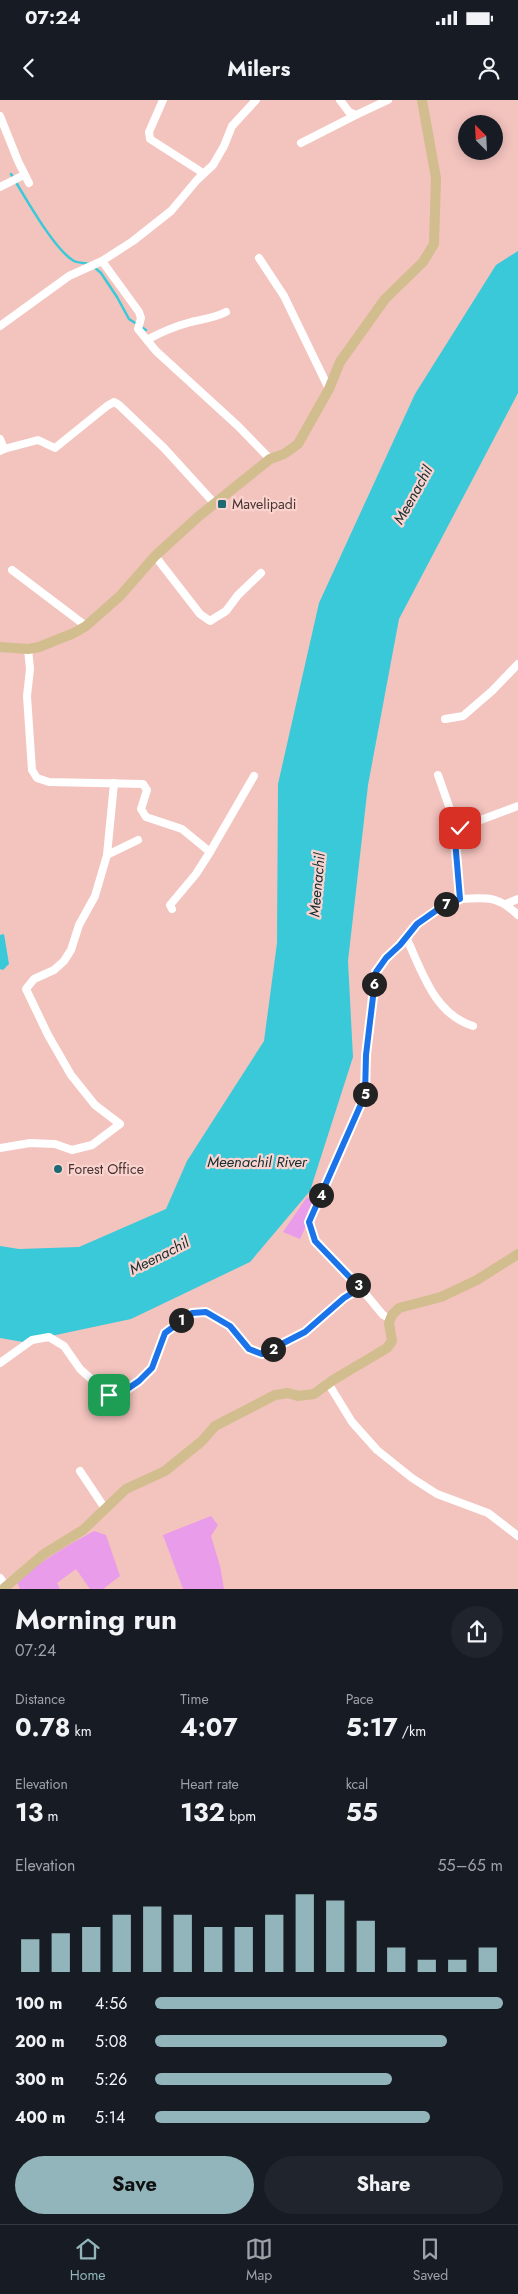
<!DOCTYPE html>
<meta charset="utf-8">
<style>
:root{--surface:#171b24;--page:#20242c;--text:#f1f3f6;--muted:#9ea1a6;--line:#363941;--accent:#92b5bb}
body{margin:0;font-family:Jost,sans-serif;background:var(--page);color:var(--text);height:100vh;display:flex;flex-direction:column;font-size:19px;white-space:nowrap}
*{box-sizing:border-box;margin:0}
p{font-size:16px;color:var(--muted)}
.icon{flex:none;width:28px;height:28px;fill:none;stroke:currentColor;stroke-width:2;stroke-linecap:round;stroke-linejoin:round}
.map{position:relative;height:1489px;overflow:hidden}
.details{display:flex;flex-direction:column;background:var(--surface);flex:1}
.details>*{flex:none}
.needle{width:32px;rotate:336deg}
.buttons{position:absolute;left:458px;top:15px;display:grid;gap:10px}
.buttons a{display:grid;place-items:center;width:45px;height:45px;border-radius:50%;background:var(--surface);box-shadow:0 2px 12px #0003;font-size:25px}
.pin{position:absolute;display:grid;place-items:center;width:42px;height:42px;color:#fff;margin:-21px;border-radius:10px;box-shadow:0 2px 8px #0006}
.km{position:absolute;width:25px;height:25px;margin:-12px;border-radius:50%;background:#222;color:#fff;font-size:14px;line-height:25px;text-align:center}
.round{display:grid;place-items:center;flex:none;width:52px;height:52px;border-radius:26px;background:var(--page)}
.head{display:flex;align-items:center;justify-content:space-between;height:85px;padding:0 15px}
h1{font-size:28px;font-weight:700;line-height:38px}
.stats{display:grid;grid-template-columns:repeat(3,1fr);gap:8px;height:85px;padding:5px 15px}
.stats div{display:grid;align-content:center}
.stats b{font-size:25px;font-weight:700}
.stats small{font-size:14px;font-weight:400}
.stats p{font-size:14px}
.chart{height:140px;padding:10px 15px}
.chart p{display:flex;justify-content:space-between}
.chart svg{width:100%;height:90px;margin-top:5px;stroke:var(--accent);stroke-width:6}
.button{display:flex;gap:10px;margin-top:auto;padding:10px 15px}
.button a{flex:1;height:58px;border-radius:30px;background:var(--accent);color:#111;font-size:20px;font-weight:700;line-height:58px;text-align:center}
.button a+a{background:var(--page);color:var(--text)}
ul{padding:0 15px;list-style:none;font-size:16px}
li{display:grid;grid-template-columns:80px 60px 1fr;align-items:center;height:38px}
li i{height:12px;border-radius:6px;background:var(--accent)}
.status{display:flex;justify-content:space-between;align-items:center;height:35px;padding:0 25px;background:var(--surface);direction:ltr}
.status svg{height:14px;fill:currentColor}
header{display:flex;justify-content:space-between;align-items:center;height:65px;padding:0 15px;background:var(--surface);font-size:22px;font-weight:700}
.dock{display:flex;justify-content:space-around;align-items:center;height:70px;border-top:1px solid var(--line);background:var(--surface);font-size:14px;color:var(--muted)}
.dock a{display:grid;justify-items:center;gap:2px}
.dock .current{color:var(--accent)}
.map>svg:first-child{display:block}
.green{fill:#e89ce9}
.water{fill:#39c9d9}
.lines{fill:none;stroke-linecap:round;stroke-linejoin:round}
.stream{stroke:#39c9d9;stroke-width:2.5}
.minor{stroke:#fff;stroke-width:8}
.major{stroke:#d1bd8e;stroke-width:10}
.route-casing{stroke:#fff;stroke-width:10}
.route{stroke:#1a73e8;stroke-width:6}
.poi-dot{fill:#1e6a72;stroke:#fad3ce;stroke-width:2}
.labels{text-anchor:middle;stroke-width:4.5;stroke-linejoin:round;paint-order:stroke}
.poi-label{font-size:14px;fill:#463331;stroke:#fad3ce;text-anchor:start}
.water-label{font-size:15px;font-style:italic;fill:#112e32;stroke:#fad3ce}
</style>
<div class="status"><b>07:24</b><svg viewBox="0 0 49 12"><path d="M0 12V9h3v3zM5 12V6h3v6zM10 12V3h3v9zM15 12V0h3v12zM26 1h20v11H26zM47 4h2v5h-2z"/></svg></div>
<header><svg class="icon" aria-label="back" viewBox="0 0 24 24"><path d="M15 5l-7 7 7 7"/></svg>Milers<svg class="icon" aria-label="person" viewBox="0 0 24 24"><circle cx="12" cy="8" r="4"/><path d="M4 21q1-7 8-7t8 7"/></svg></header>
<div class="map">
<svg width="518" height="1489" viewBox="0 0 518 1489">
<rect width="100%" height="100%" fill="#f3c3be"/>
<g class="green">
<path d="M307,1097L315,1104C309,1116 306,1127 300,1139L283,1132Z"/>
<path d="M211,1416L218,1425L211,1436L220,1466L224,1489H183L163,1435Z"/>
<path d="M94,1431L106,1435L120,1476L103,1489H90L76,1469L57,1483L60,1489H20L17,1482C41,1461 66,1446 94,1431Z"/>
</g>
<g class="water">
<path d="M518,151V293L399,519L368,685L348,861L353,957L310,1091L250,1162L131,1219L23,1242L0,1238V1146L19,1149L79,1147L166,1109L187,1061L264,941L277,843L278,684L319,503L415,294L496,165Z"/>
<path d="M4,834L9,864L3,870L0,869V835Z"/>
</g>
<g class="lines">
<g class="stream">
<path d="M11,74C24,95 54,150 74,161C78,163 85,163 90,164"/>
<path d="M94,167L101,173L117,197L129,219L146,230"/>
</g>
<g class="minor">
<path d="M163,0L149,32L150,39L203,73"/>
<path d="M340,0L349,12L356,15L388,0"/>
<path d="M0,16L18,61L29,83"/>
<path d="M301,43L356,15"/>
<path d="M0,87L24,75"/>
<path d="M259,158L284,196L329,289"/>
<path d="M102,161L139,212L141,218L138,229L156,251L238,326L270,359"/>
<path d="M0,226L69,176L102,161L133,141L171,111L197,80L213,65L224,46L232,26L256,0"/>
<path d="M147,240C161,232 176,226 191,222C204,219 214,218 226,212"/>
<path d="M0,339L4,349L0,351"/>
<path d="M4,349L38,340L55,348L107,306L114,302L119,305L164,348L215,404"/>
<path d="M155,456L200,514L210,521L226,511L238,495L261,473"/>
<path d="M12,470L86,526"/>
<path d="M28,549L30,569L27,596L32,670L37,678L49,682L143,684L147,690L141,709L146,717L182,729L210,752L254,676"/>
<path d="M445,619L463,616L492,591L518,564"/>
<path d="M438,675L458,732"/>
<path d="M107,755L114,683"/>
<path d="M460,799C487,797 498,796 518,815"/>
<path d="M506,804L518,799"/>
<path d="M172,809L170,805L196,774L210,752"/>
<path d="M406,837C422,871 434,914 473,926"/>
<path d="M0,1048L30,1043L55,1044L72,1050L92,1045L120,1024L95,1005L71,975L48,935L26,889L34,879L54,870L64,861L71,850L79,825L95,796L107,755L138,740"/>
<path d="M391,1219L383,1215L354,1180L315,1141L309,1121L365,995L366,955L376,872L386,857L401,845L417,824L445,805L460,799L455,740L459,728L518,706"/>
<path d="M0,1263L32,1240L49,1237L64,1246L80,1269L109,1295L120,1294L139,1281L152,1268L165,1233L192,1213L206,1212L230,1226L249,1249L262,1254L305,1232L344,1198L360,1188"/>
<path d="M328,1283L352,1322L377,1350L412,1378L437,1394L488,1413L518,1436"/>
<path d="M80,1371L104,1407"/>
<path d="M0,1478L6,1486"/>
</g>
<g class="major">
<path d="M0,547L28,549L39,547L74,533L86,526L120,496L155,456L199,416L270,359L284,354L298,344L329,289L340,262L385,199L423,162L434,144L436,78L422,0"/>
<path d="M3,1489L44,1454L83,1430L126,1389L165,1371L202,1341L215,1326L275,1295L288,1293L298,1296L314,1294L333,1280L387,1248L392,1241L389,1223L392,1215L399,1208L441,1197L477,1180L518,1154"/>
</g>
</g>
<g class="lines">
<g class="route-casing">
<path id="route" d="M109,1295L120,1294L139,1281L152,1268L165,1233L192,1213L206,1212L230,1226L249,1249L262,1254L305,1232L344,1198L360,1188L315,1141L309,1122L365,995L366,955L376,872L386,858L400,845L417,824L444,805L460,799L455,740L460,728"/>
</g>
<use href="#route" class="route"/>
</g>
<g class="poi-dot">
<rect x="217" y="399" width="10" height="10" rx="2.5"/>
<circle cx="58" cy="1069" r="5"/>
</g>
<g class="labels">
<g class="poi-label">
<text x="232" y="409">Mavelipadi</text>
<text x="68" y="1074">Forest Office</text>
</g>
<g class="water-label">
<text transform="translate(413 395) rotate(-61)" y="5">Meenachil</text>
<text transform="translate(317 785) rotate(-85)" y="5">Meenachil</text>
<text x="257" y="1067">Meenachil River</text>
<text transform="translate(159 1156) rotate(-27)" y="5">Meenachil</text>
</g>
</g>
</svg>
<div class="buttons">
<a><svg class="needle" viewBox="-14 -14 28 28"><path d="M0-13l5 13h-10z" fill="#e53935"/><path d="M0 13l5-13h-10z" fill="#9ea1a6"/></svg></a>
</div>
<div class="pin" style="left:109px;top:1295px;background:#1e9e55"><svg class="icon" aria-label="arrive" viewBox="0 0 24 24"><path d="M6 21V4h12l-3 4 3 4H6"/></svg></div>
<div class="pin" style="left:460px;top:728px;background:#d93025"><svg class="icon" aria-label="check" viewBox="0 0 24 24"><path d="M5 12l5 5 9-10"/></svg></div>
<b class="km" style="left:181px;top:1220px">1</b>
<b class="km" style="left:273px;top:1249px">2</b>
<b class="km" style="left:358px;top:1185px">3</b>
<b class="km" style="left:321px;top:1095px">4</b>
<b class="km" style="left:365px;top:994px">5</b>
<b class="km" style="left:374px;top:884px">6</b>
<b class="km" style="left:446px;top:804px">7</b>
</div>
<section class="details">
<div class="head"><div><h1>Morning run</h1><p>07:24</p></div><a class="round"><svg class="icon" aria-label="share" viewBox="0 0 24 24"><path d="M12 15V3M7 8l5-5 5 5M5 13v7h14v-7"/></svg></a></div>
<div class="stats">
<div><p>Distance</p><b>0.78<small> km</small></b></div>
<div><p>Time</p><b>4:07</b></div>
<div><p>Pace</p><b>5:17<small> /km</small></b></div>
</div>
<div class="stats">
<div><p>Elevation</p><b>13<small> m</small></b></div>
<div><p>Heart rate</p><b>132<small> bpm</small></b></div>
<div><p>kcal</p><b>55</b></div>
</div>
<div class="chart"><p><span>Elevation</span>55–65 m</p>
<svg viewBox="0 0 160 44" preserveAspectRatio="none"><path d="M5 44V28M15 44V25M25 44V22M35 44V16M45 44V12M55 44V16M65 44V22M75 44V22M85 44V16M95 44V6M105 44V9M115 44V19M125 44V32M135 44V38M145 44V38M155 44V32"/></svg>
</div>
<ul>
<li><b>100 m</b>4:56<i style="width:100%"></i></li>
<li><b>200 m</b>5:08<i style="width:84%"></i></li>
<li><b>300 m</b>5:26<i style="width:68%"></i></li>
<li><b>400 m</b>5:14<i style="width:79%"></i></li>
</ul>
<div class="button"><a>Save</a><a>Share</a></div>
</section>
<nav class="dock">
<a class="current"><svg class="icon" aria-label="home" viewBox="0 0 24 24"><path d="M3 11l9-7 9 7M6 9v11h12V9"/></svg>Home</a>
<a><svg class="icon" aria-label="map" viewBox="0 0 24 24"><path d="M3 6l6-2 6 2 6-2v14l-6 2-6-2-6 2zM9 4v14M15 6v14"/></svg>Map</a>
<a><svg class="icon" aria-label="saved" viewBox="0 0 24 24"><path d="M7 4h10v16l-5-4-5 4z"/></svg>Saved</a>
</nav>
